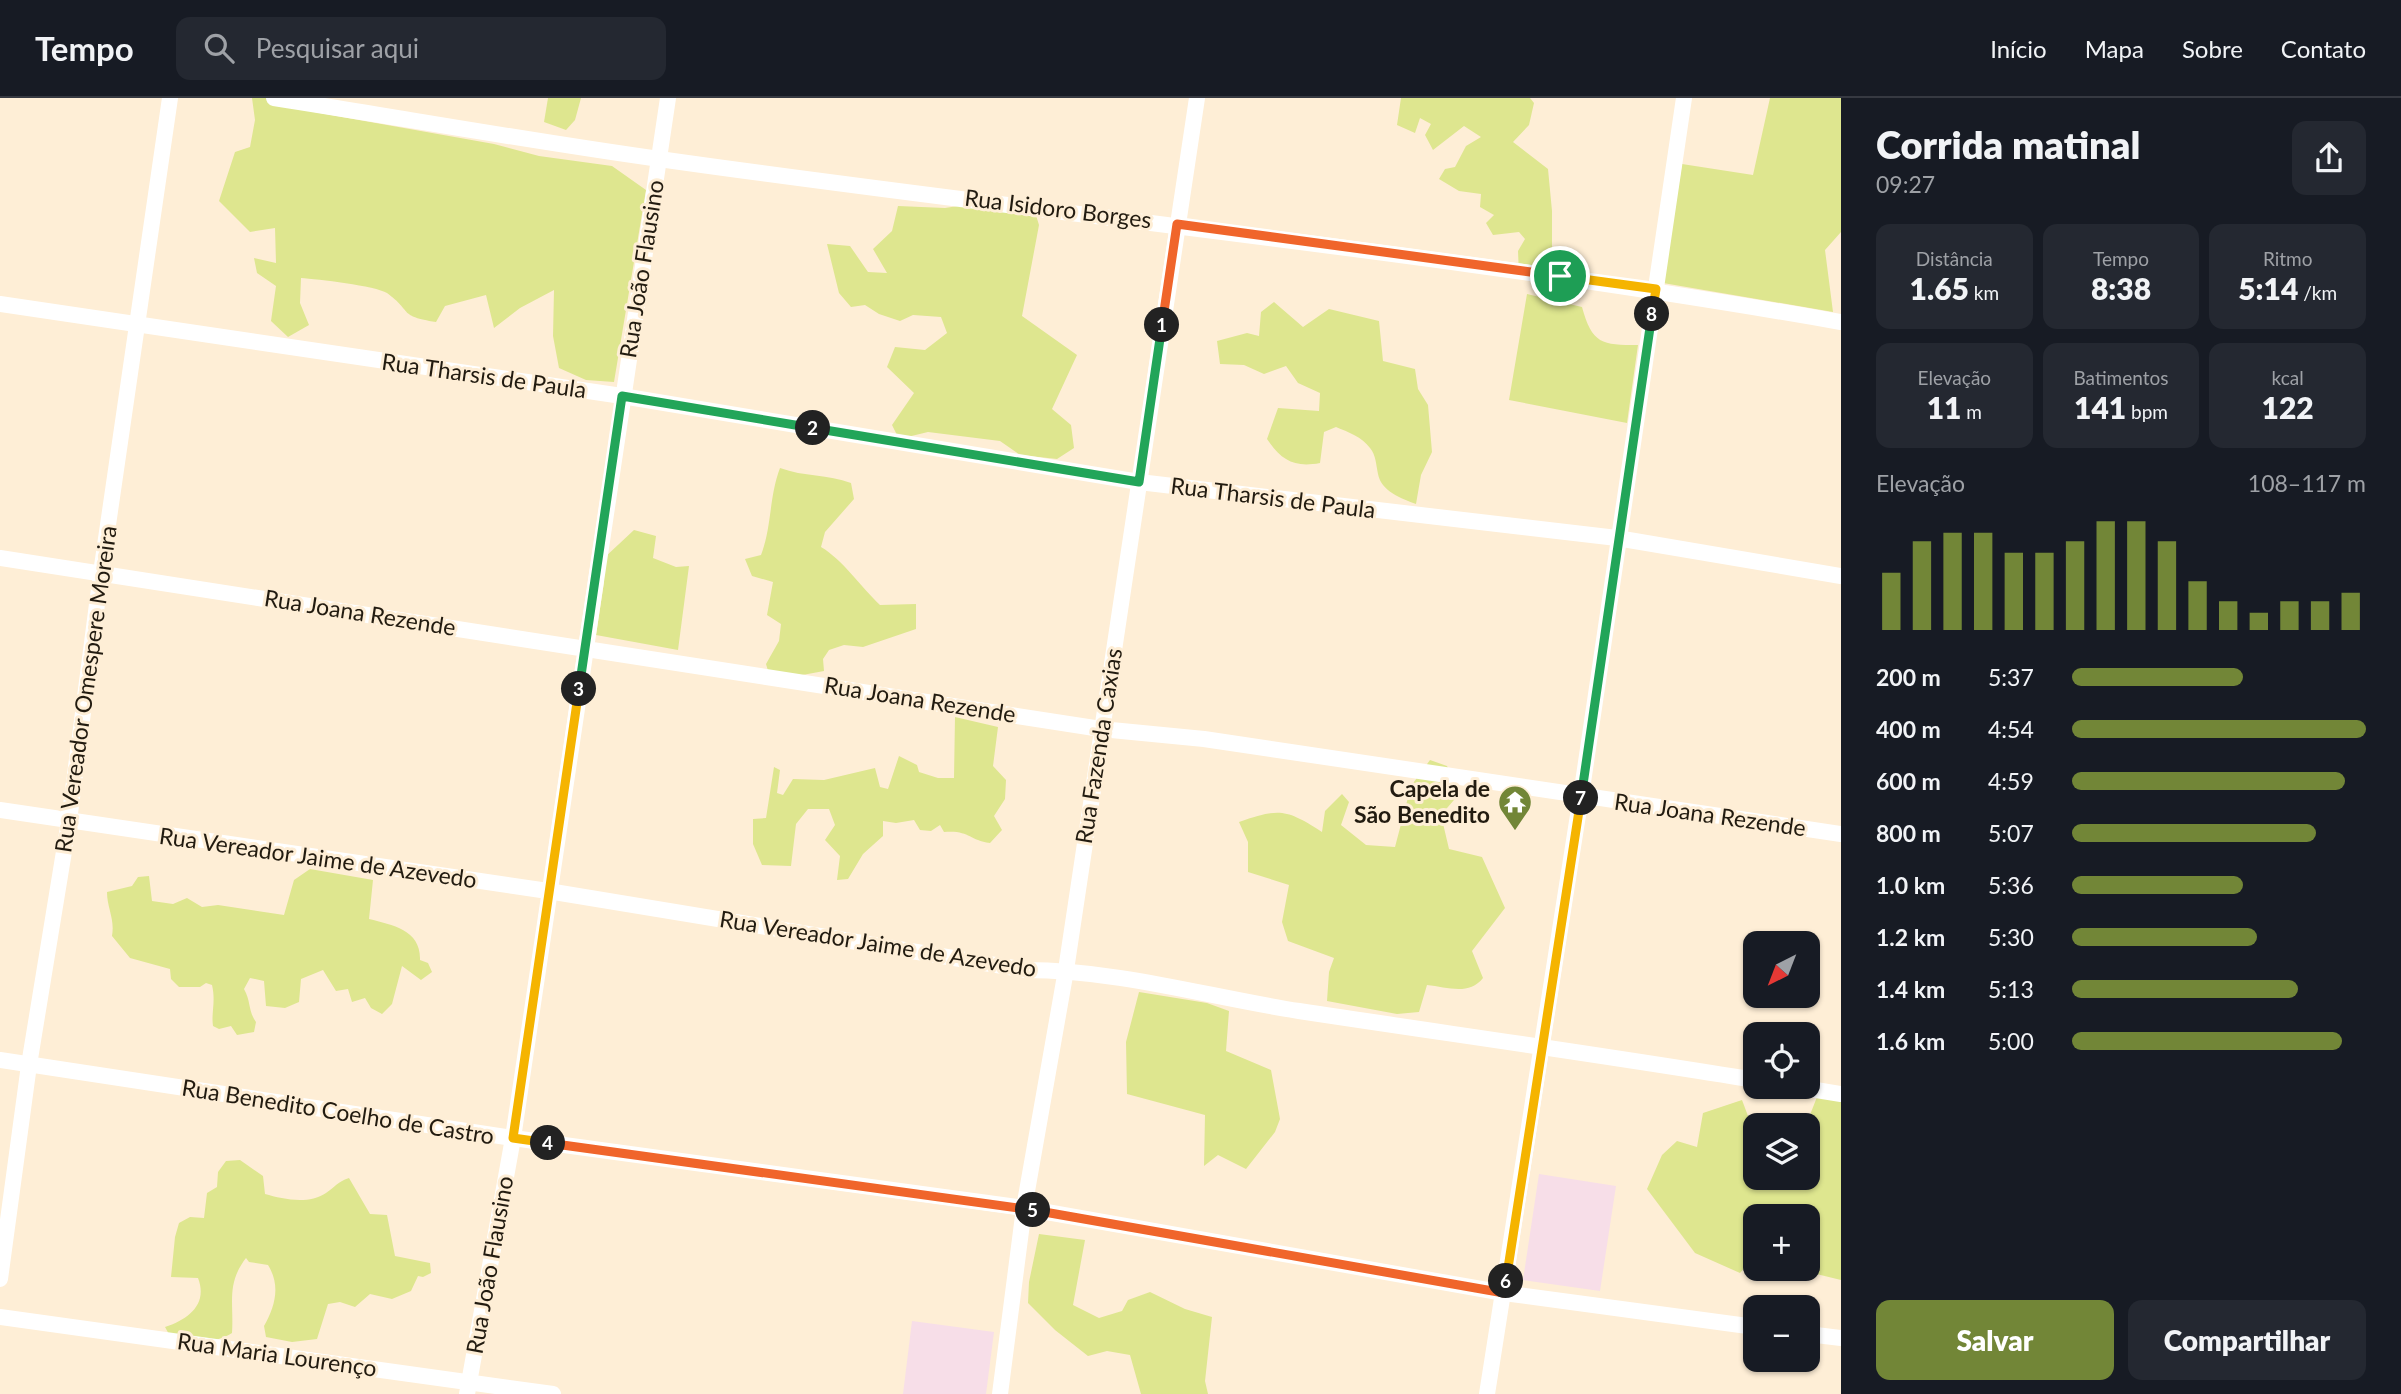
<!DOCTYPE html>
<html lang="pt">
<meta charset="utf-8">
<style>
:root{--surface:#171b24;--page:#242831;--text:#f1f3f6;--muted:#9ea1a6;--line:#363941;--accent:#728637}
body{margin:0;font-family:Lato,sans-serif;background:var(--page);color:var(--text);height:100vh;display:flex;flex-direction:column;font-size:26px;white-space:nowrap}
*{box-sizing:border-box;margin:0}
p{font-size:23px;color:var(--muted)}
.icon{flex:none;width:38px;height:38px;fill:none;stroke:currentColor;stroke-width:2;stroke-linecap:round;stroke-linejoin:round}
.map{position:relative;flex:1;overflow:hidden}
.side{display:flex;flex-direction:column;background:var(--surface);width:560px}
.side>*{flex:none}
.needle{width:46px;rotate:222deg}
.controls{position:absolute;left:1743px;top:833px;display:grid;gap:14px}
.controls a{display:grid;place-items:center;width:77px;height:77px;border-radius:14px;background:var(--surface);box-shadow:0 2px 5px #0004;font-size:35px}
.pin{position:absolute;display:grid;place-items:center;width:60px;height:60px;color:#fff;margin:-30px;border:4px solid #fff;border-radius:50%;box-shadow:0 2px 7px #0007}
.km{position:absolute;width:35px;height:35px;margin:-18px;border-radius:50%;background:#222;color:#fff;font-size:19px;line-height:35px;text-align:center}
.round{display:grid;place-items:center;flex:none;width:74px;height:74px;border-radius:14px;background:var(--page)}
.head{display:flex;align-items:center;justify-content:space-between;height:119px;padding:0 35px}
h1{font-size:38px;font-weight:800;line-height:52px}
.figures{display:grid;grid-template-columns:repeat(3,1fr);gap:10px;height:119px;padding:7px 35px}
.figures div{display:grid;align-content:center;border-radius:14px;background:var(--page);text-align:center}
.figures b{font-size:30px;font-weight:800}
.figures small{font-size:19px;font-weight:400}
.figures p{font-size:19px}
.chart{height:196px;padding:14px 35px}
.chart p{display:flex;justify-content:space-between}
.chart svg{width:100%;height:126px;margin-top:7px;stroke:var(--accent);stroke-width:6}
.primary-button{display:flex;gap:14px;margin-top:auto;padding:14px 35px}
.primary-button a{flex:1;height:80px;border-radius:14px;background:var(--accent);color:#fff;font-size:28px;font-weight:800;line-height:80px;text-align:center}
.primary-button a+a{background:var(--page);color:var(--text)}
ul{padding:0 35px;list-style:none;font-size:23px}
li{display:grid;grid-template-columns:112px 84px 1fr;align-items:center;height:52px}
li i{height:18px;border-radius:9px;background:var(--accent)}
header{display:flex;align-items:center;gap:42px;box-sizing:border-box;height:98px;padding:0 35px;background:var(--surface);border-bottom:2px solid var(--line)}
header strong{font-size:33px}
nav{display:flex;gap:38px;margin-inline-start:auto;font-size:24px}
.search{width:490px;height:63px;background:var(--page);display:flex;align-items:center;gap:18px;box-sizing:border-box;padding:0 24px;border-radius:14px;color:var(--muted);font-size:26px}
main{display:flex;flex:1;min-height:0}
.map>svg:first-child{display:block}
.education{fill:#f7dee8}
.green{fill:#dee68f}
.lines{fill:none;stroke-linecap:round;stroke-linejoin:round}
.minor{stroke:#fff;stroke-width:16}
.split-1-casing{stroke:#fff;stroke-width:14}
.split-2-casing{stroke:#fff;stroke-width:14}
.split-3-casing{stroke:#fff;stroke-width:14}
.split-4-casing{stroke:#fff;stroke-width:14}
.split-5-casing{stroke:#fff;stroke-width:14}
.split-6-casing{stroke:#fff;stroke-width:14}
.split-7-casing{stroke:#fff;stroke-width:14}
.split-8-casing{stroke:#fff;stroke-width:14}
.split-9-casing{stroke:#fff;stroke-width:14}
.split-1{stroke:#f0652b;stroke-width:9}
.split-2{stroke:#22a559;stroke-width:9}
.split-3{stroke:#22a559;stroke-width:9}
.split-4{stroke:#f5b400;stroke-width:9}
.split-5{stroke:#f0652b;stroke-width:9}
.split-6{stroke:#f0652b;stroke-width:9}
.split-7{stroke:#f5b400;stroke-width:9}
.split-8{stroke:#22a559;stroke-width:9}
.split-9{stroke:#f5b400;stroke-width:9}
.labels{text-anchor:middle;stroke-width:6;stroke-linejoin:round;paint-order:stroke}
.street-label{font-size:23px;fill:#221b10;stroke:#feeed6}
.poi-label{font-size:23px;font-weight:bold;fill:#221b10;stroke:#feeed6;text-anchor:end}
</style>
<header>
<strong>Tempo</strong>
<div class="search"><svg class="icon" aria-label="search" viewBox="0 0 24 24"><circle cx="10" cy="10" r="6"/><path d="M15 15l6 6"/></svg>Pesquisar aqui</div>
<nav><a>Início</a><a>Mapa</a><a>Sobre</a><a>Contato</a></nav>
</header>
<main>
<div class="map">
<svg width="1841" height="1296" viewBox="0 0 1841 1296">
<rect width="100%" height="100%" fill="#feeed6"/>
<g class="education">
<path d="M1539,1076L1616,1088L1600,1193L1523,1182Z"/>
<path d="M912,1223L994,1234L986,1296H903Z"/>
</g>
<g class="green">
<path d="M252,0H304L314,14L494,46L539,58L612,68L646,92L614,284L586,282L559,270L553,238L554,192L520,210L494,230L486,197L445,208L436,224C398,218 413,214 387,195C376,188 317,181 301,180L300,205L309,227L288,239L271,223L276,188L257,175L254,160L276,165L275,130L250,134L219,103L235,54L250,49L255,22Z"/>
<path d="M548,0H581L575,22L566,32L544,24Z"/>
<path d="M1401,0H1530L1534,5L1529,27L1513,44L1548,71L1552,113V167L1539,180L1519,177L1518,153L1525,141L1519,134L1493,137L1486,125L1494,117L1480,109L1481,96L1459,93L1439,81L1445,71L1455,69L1466,48L1481,39L1464,28L1433,52L1425,37L1431,26L1420,20L1415,35L1397,27Z"/>
<path d="M1770,0H1841V134L1825,152L1833,214L1663,185L1682,66L1753,77Z"/>
<path d="M971,106L1035,114L1039,127L1022,218L1077,257L1052,311L1071,327L1074,350L1057,361L1020,357L1000,343L928,334L899,341L892,327L914,295L887,269L895,249L925,252L947,235L941,219L913,217L900,223L879,216L865,207L851,209L839,195L827,146L850,148L868,174L887,175L873,151L892,133L898,108L945,110Z"/>
<path d="M1527,196L1582,209C1592,246 1602,247 1638,247L1627,325L1509,302Z"/>
<path d="M1274,204L1303,229L1329,211L1379,223L1383,263L1415,271L1418,291L1428,307L1432,354L1421,377L1416,406C1402,401 1381,393 1378,376C1376,367 1376,357 1370,350C1362,339 1348,334 1336,329L1324,334L1320,365C1294,370 1281,362 1267,341L1278,310L1319,313L1320,295L1298,285L1286,268L1264,276L1244,267L1220,266L1217,243L1247,235L1259,238L1261,214Z"/>
<path d="M780,370C804,379 828,376 851,385L854,401L825,434L821,449C843,462 861,489 880,507L916,506V531L863,549L844,547L829,552L823,561L824,573L797,578L769,576L766,566L779,543L781,526L767,517L773,484L752,478L745,461L761,457C772,428 769,399 780,370Z"/>
<path d="M634,432L656,438L653,460L676,469L689,468L678,552L596,537L604,484V460Z"/>
<path d="M955,619L998,629L993,668L1006,682L1005,701L994,718L1002,732L990,745C968,742 970,732 944,734L940,727L931,733L920,732L914,722L896,725L883,723V738L863,756L848,781L837,782L840,758L825,742L835,727L829,711H808L796,726L791,768L762,767L753,746V721L766,720L774,669L780,672L777,695L783,697L793,681L824,682L875,670L880,689L888,691L899,658L917,667L919,674L938,680H954Z"/>
<path d="M1430,662L1447,668L1460,695L1441,717L1449,751L1482,759L1505,810L1472,853L1483,880C1469,898 1447,889 1427,887L1419,914L1397,916L1327,903L1329,874L1334,860L1288,843L1282,824L1289,787L1248,774V744L1239,724C1280,710 1286,711 1322,734L1325,713L1342,696L1349,704L1341,727L1366,747L1395,749L1411,688Z"/>
<path d="M310,771L373,782L369,821C393,827 421,832 420,862L428,865L432,874L421,882L402,868L392,906L382,916L371,910L365,900L352,904L348,891L336,893L323,872L301,881L299,904L285,910L266,908L264,883L250,880L244,891C251,903 248,913 256,924L254,934L237,937L231,928L219,931L213,928C211,914 216,904 212,887L206,885L200,889H179L171,881L170,871L130,860L112,838C115,821 107,810 107,794L132,788L138,779L149,778L152,803L173,806L187,800L202,809L218,807L284,817L294,782Z"/>
<path d="M1139,894L1207,905L1229,913L1226,953L1271,972L1280,1021L1275,1034L1246,1071L1218,1057L1204,1068L1205,1017L1127,996L1126,944Z"/>
<path d="M1817,999L1841,1003V1182L1796,1171H1808V1118H1755V1158L1740,1175L1695,1155L1647,1091L1662,1057L1677,1043L1697,1049L1703,1015L1742,1002L1751,1026L1745,1057L1755,1059V1080H1808L1806,1027Z"/>
<path d="M240,1062L263,1078L265,1096C283,1101 308,1107 326,1095C335,1089 337,1084 349,1080L370,1116L387,1117L395,1158L430,1165L431,1175L423,1179L418,1178L411,1193L392,1201L370,1196L355,1209L340,1204L328,1206L317,1241L292,1244L266,1239L264,1228C275,1208 281,1188 268,1167L249,1164L246,1160C226,1186 234,1205 232,1235C217,1245 194,1244 176,1249L165,1229C189,1221 208,1206 198,1180L171,1179L175,1139L179,1125L190,1119L204,1120L207,1095L217,1089L218,1074L226,1063Z"/>
<path d="M1039,1136L1085,1142L1073,1207L1099,1220L1122,1213L1128,1202L1150,1194L1185,1211L1212,1219L1205,1283L1208,1296H1141L1130,1257L1107,1253L1088,1258L1055,1232L1028,1205L1029,1184Z"/>
</g>
<g class="lines">
<g class="minor">
<path d="M274,0C402,20 530,43 659,61C1053,117 1449,155 1841,224"/>
<path d="M0,206L622,298L1139,384L1617,440L1841,478"/>
<path d="M0,460L1101,631L1204,641L1841,736"/>
<path d="M0,712L548,793L1026,872C1118,872 1209,899 1299,913C1451,936 1603,957 1755,982"/>
<path d="M0,962L513,1040L1024,1110L1504,1195L1755,1229"/>
<path d="M1798,989L1841,996"/>
<path d="M0,1181L29,967L69,723L101,475L170,0"/>
<path d="M0,1219L553,1296"/>
<path d="M1808,1236L1841,1240"/>
<path d="M467,1296L513,1040L668,0"/>
<path d="M1000,1296L1024,1110L1066,872L1197,0"/>
<path d="M1487,1296L1581,698L1684,0"/>
</g>
</g>
<g class="lines">
<g class="split-1-casing">
<path id="split-1" d="M1162,227L1177,126L1560,178"/>
</g>
<g class="split-2-casing">
<path id="split-2" d="M813,330L1139,384L1162,227"/>
</g>
<g class="split-3-casing">
<path id="split-3" d="M579,591L622,298L813,330"/>
</g>
<g class="split-4-casing">
<path id="split-4" d="M548,1045L513,1040L579,591"/>
</g>
<g class="split-5-casing">
<path id="split-5" d="M548,1045L1033,1112"/>
</g>
<g class="split-6-casing">
<path id="split-6" d="M1033,1112L1504,1195L1506,1183"/>
</g>
<g class="split-7-casing">
<path id="split-7" d="M1506,1183L1581,700"/>
</g>
<g class="split-8-casing">
<path id="split-8" d="M1581,700L1652,216"/>
</g>
<g class="split-9-casing">
<path id="split-9" d="M1560,178L1656,191L1652,216"/>
</g>
<use href="#split-1" class="split-1"/>
<use href="#split-2" class="split-2"/>
<use href="#split-3" class="split-3"/>
<use href="#split-4" class="split-4"/>
<use href="#split-5" class="split-5"/>
<use href="#split-6" class="split-6"/>
<use href="#split-7" class="split-7"/>
<use href="#split-8" class="split-8"/>
<use href="#split-9" class="split-9"/>
</g>
<defs>
<g id="temple-pin" transform="scale(1.75)"><path d="M0 17L-7.5 6A9.5 9.5 0 1 1 7.5 6Z" fill="#728637" stroke="#feeed6"/><path d="M0-6L5-2H3V0L6.5 2.5H4V6H1.5V3h-3V6H-4V2.5H-6.5L-3 0V-2H-5Z" fill="#fff"/></g>
</defs>
<g fill-rule="evenodd">
<use href="#temple-pin" x="1515" y="704"/>
</g>
<g class="labels">
<g class="street-label">
<text transform="translate(1058 111) rotate(7)" y="8">Rua Isidoro Borges</text>
<text transform="translate(642 171) rotate(-81)" y="8">Rua João Flausino</text>
<text transform="translate(484 278) rotate(8)" y="8">Rua Tharsis de Paula</text>
<text transform="translate(1273 400) rotate(7)" y="8">Rua Tharsis de Paula</text>
<text transform="translate(360 515) rotate(9)" y="8">Rua Joana Rezende</text>
<text transform="translate(86 591) rotate(-82)" y="8">Rua Vereador Omespere Moreira</text>
<text transform="translate(920 602) rotate(9)" y="8">Rua Joana Rezende</text>
<text transform="translate(1099 648) rotate(-81)" y="8">Rua Fazenda Caxias</text>
<text transform="translate(1710 717) rotate(8)" y="8">Rua Joana Rezende</text>
<text transform="translate(318 760) rotate(8)" y="8">Rua Vereador Jaime de Azevedo</text>
<text transform="translate(878 846) rotate(9)" y="8">Rua Vereador Jaime de Azevedo</text>
<text transform="translate(338 1014) rotate(9)" y="8">Rua Benedito Coelho de Castro</text>
<text transform="translate(490 1167) rotate(-80)" y="8">Rua João Flausino</text>
<text transform="translate(277 1257) rotate(8)" y="8">Rua Maria Lourenço</text>
</g>
<g class="poi-label">
<text x="1490" y="699">Capela de<tspan x="1490" dy="26">São Benedito</tspan></text>
</g>
</g>
</svg>
<div class="controls">
<a><svg class="needle" viewBox="-14 -14 28 28"><path d="M0-13l5 13h-10z" fill="#e53935"/><path d="M0 13l5-13h-10z" fill="#9ea1a6"/></svg></a>
<a><svg class="icon" aria-label="locate" viewBox="0 0 24 24"><circle cx="12" cy="12" r="6"/><path d="M12 2v4M12 18v4M2 12h4M18 12h4"/></svg></a>
<a><svg class="icon" aria-label="layers" viewBox="0 0 24 24"><path d="M12 4l9 5-9 5-9-5zM3 14l9 5 9-5"/></svg></a>
<a>+</a>
<a>−</a>
</div>
<div class="pin" style="left:1560px;top:178px;background:#1e9e55"><svg class="icon" aria-label="arrive" viewBox="0 0 24 24"><path d="M6 21V4h12l-3 4 3 4H6"/></svg></div>
<b class="km" style="left:1162px;top:227px">1</b>
<b class="km" style="left:813px;top:330px">2</b>
<b class="km" style="left:579px;top:591px">3</b>
<b class="km" style="left:548px;top:1045px">4</b>
<b class="km" style="left:1033px;top:1112px">5</b>
<b class="km" style="left:1506px;top:1183px">6</b>
<b class="km" style="left:1581px;top:700px">7</b>
<b class="km" style="left:1652px;top:216px">8</b>
</div>
<section class="side">
<div class="head"><div><h1>Corrida matinal</h1><p>09:27</p></div><a class="round"><svg class="icon" aria-label="share" viewBox="0 0 24 24"><path d="M12 15V3M7 8l5-5 5 5M5 13v7h14v-7"/></svg></a></div>
<div class="figures">
<div><p>Distância</p><b>1.65<small> km</small></b></div>
<div><p>Tempo</p><b>8:38</b></div>
<div><p>Ritmo</p><b>5:14<small> /km</small></b></div>
</div>
<div class="figures">
<div><p>Elevação</p><b>11<small> m</small></b></div>
<div><p>Batimentos</p><b>141<small> bpm</small></b></div>
<div><p>kcal</p><b>122</b></div>
</div>
<div class="chart"><p><span>Elevação</span>108–117 m</p>
<svg viewBox="0 0 160 44" preserveAspectRatio="none"><path d="M5 44V24M15 44V13M25 44V10M35 44V10M45 44V17M55 44V17M65 44V13M75 44V6M85 44V6M95 44V13M105 44V27M115 44V34M125 44V38M135 44V34M145 44V34M155 44V31"/></svg>
</div>
<ul>
<li><b>200 m</b>5:37<i style="width:58%"></i></li>
<li><b>400 m</b>4:54<i style="width:100%"></i></li>
<li><b>600 m</b>4:59<i style="width:93%"></i></li>
<li><b>800 m</b>5:07<i style="width:83%"></i></li>
<li><b>1.0 km</b>5:36<i style="width:58%"></i></li>
<li><b>1.2 km</b>5:30<i style="width:63%"></i></li>
<li><b>1.4 km</b>5:13<i style="width:77%"></i></li>
<li><b>1.6 km</b>5:00<i style="width:92%"></i></li>
</ul>
<div class="primary-button"><a>Salvar</a><a>Compartilhar</a></div>
</section>
</main>
